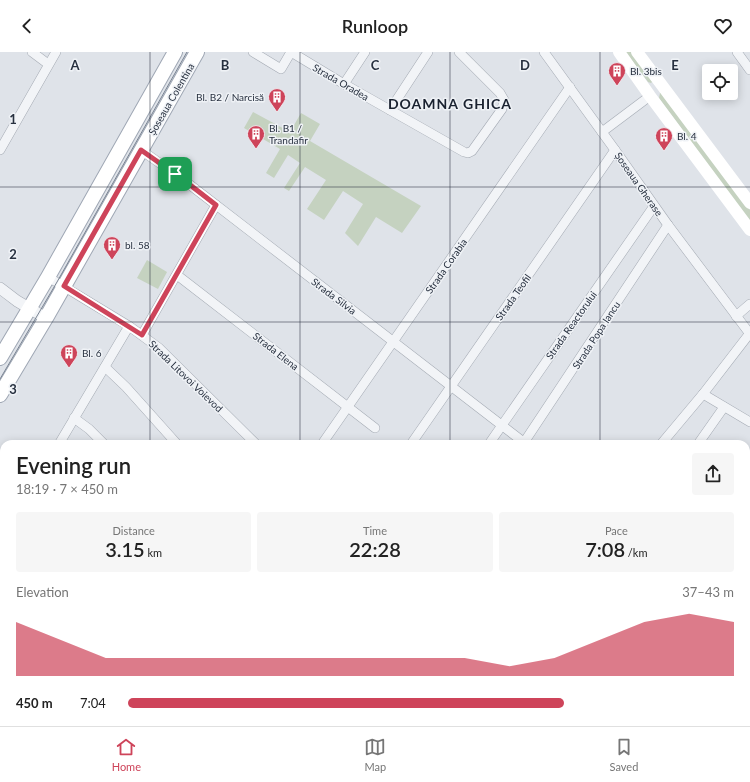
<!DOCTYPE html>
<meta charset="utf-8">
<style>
:root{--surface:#fff;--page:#f6f6f6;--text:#222;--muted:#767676;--line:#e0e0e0;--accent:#ce445a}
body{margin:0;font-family:Lato,sans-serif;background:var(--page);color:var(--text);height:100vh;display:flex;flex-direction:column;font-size:15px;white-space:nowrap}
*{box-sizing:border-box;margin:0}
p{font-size:13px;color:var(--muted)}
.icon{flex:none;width:22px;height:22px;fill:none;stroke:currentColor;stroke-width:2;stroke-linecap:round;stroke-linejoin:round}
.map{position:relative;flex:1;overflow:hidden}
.drawer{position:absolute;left:0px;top:388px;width:750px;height:286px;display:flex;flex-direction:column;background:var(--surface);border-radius:12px 12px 0 0;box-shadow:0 2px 10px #0003}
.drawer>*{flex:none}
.fabs{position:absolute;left:702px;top:12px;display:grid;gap:8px}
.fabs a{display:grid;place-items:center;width:36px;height:36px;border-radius:4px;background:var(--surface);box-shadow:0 2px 10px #0003;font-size:20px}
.pin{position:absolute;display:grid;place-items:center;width:34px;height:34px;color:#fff;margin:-17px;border-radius:8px;box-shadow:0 2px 6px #0006}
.round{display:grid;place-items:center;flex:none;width:42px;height:42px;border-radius:4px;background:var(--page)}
.summary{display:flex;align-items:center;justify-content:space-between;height:68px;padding:0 16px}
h1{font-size:22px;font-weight:600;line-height:30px}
.figures{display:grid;grid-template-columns:repeat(3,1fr);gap:6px;height:68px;padding:4px 16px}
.figures div{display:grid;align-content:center;border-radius:4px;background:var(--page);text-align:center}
.figures b{font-size:20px;font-weight:600}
.figures small{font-size:11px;font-weight:400}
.figures p{font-size:11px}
.chart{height:112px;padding:8px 16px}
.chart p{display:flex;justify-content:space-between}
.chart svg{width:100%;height:72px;margin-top:4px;fill:var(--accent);opacity:.7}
ul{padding:0 16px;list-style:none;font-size:13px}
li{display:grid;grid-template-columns:64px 48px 1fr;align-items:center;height:30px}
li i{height:10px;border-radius:5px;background:var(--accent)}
header{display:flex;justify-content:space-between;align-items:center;height:52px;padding:0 16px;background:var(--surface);font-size:18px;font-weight:600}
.menu{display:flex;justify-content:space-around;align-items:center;height:56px;border-top:1px solid var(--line);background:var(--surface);font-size:11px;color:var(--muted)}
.menu a{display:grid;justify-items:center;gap:2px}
.menu .selected{color:var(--accent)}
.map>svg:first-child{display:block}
.built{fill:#cdd2da}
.green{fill:#c5d2c0}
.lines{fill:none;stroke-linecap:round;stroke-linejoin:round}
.minor-casing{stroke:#a4aab3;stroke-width:10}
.tertiary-casing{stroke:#a4aab3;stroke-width:12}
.primary-casing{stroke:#9fa7b4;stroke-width:16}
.minor{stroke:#f2f4f7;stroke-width:9}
.tertiary{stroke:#f2f4f7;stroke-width:11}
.secondary{stroke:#fff;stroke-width:12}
.primary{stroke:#fff;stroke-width:14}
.tram{stroke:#798392;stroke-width:1}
.route-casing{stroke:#fff;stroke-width:8}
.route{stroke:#ce445a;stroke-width:5}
.grid{fill:none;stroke:#283140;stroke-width:1;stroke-opacity:0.55}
.labels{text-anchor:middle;stroke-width:3;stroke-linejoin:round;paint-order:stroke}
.poi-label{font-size:10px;fill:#283140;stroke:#eff2f6;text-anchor:start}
.street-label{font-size:10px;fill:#283140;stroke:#eff2f6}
.district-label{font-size:14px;font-weight:bold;letter-spacing:1px;fill:#1a2230;stroke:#eff2f6}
.grid-label{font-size:13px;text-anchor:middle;font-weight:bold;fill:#283140;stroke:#eff2f6;stroke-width:3;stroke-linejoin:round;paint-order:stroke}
</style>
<header><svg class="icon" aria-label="back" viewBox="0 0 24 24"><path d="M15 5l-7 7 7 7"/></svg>Runloop<svg class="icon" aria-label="heart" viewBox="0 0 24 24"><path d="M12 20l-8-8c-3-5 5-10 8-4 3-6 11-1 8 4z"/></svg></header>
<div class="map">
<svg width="750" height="674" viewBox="0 0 750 674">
<rect width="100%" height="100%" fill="#dfe3e9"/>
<path class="built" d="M487,670H517L523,674H483Z"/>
<g class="green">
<path d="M625,0H632L653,29L651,31L648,30Z"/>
<path d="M660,41H663L665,42L750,158V170L659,46Z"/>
<path d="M253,60L290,80L301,61L320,72L310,89L421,154L402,181L376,165L358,194L345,181L363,152L343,139L324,168L307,157L326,128L305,115L289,139L284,136L300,111L288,103L274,126L266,121L280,97L244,76Z"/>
<path d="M147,208L167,220L158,237L137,226Z"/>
</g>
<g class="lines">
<g class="minor-casing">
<g id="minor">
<path d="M32,0L48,12"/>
<path d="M253,0L281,17L291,0L344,32L464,100L468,101L472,99L502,57L504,48L500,41L459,0"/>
<path d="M544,0L615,98L668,173L750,282"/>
<path d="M737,0L750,18"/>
<path d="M344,32L365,0"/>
<path d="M390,58L428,0"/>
<path d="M602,80L650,44"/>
<path d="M0,98L56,0"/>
<path d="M141,98L185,129L526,392"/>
<path d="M177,223L375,376"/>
<path d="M48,225L129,274L159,296L256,392"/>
<path d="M736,264L750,252"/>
<path d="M142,283L216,153"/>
<path d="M105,315L126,335L177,392"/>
<path d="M703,342L750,370"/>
<path d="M74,366L89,377L104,392"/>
<path d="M662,391L703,342L750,281"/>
<path d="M59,392L129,274"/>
<path d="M322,392L570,35"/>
<path d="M411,392L615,98"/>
<path d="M489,392L654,154"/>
<path d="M523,392L668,173"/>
<path d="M698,392L724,355"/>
<path d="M746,441L750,435"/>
<path d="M0,479L4,476"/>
<path d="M0,490L4,493"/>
<path d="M746,549L750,551"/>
<path d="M746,575L750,570"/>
<path d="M142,670L145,674"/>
<path d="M193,670L196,674"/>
<path d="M265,670L268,674"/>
<path d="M526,670L532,674"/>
<path d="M316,674L319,670"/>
<path d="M582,674L585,670"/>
<path d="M668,674L671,670"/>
</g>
</g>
<g class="tertiary-casing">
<g id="tertiary">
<path d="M0,236L17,249L46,266"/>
<path d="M42,674H49"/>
</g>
</g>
<g class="primary-casing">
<g id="primary">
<path d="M0,306L48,225L175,0"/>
<path d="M0,343L46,266L197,0"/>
</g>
</g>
<use href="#minor" class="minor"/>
<use href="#tertiary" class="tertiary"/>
<g class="secondary">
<path d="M619,0L650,44L750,178"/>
<path d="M637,0L750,151"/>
</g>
<use href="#primary" class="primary"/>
<path class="tram" d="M0,327L57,230L187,0"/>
</g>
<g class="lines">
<g class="route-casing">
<path id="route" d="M141,98L185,129L216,153L142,283L64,234Z"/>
</g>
<use href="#route" class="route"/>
</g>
<path class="grid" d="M150,0V392M300,0V392M450,0V392M600,0V392M0,135H750M0,270H750M0,404H4M746,404H750M0,539H4M746,539H750M150,670V674M300,670V674M450,670V674M600,670V674"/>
<defs>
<g id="building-pin" transform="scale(0.9)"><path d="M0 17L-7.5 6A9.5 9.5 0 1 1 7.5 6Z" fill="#ce445a" stroke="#eff2f6"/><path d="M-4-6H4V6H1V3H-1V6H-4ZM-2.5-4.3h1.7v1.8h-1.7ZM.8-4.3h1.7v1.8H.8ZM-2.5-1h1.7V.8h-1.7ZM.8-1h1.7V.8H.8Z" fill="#fff"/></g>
</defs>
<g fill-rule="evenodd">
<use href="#building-pin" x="617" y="19"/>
<use href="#building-pin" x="277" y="45"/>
<use href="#building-pin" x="256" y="82"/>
<use href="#building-pin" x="664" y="84"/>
<use href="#building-pin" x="112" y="193"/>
<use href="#building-pin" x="69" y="301"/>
</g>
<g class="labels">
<g class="poi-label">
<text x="630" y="23">Bl. 3bis</text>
<text x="264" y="49" text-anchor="end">Bl. B2 / Narcisă</text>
<text x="269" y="80">Bl. B1 /<tspan x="269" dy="12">Trandafir</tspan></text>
<text x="677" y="88">Bl. 4</text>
<text x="125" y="197">bl. 58</text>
<text x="82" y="305">Bl. 6</text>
</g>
<g class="street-label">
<text transform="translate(341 30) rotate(30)" y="4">Strada Oradea</text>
<text transform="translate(171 47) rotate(-60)" y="4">Șoseaua Colentina</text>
<text transform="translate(639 132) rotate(55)" y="4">Șoseaua Gherase</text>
<text transform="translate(446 214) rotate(-55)" y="4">Strada Corabia</text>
<text transform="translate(334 244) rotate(37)" y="4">Strada Silvia</text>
<text transform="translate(513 245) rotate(-55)" y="4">Strada Teofil</text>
<text transform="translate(571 273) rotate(-55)" y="4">Strada Reactorului</text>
<text transform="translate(596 283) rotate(-57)" y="4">Strada Popa Iancu</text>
<text transform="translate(276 299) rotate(38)" y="4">Strada Elena</text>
<text transform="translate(186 324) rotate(44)" y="4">Strada Litovoi Voievod</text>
</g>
<g class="district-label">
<text x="450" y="57">DOAMNA GHICA</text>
</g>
</g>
<g class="grid-label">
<text x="75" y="18">A</text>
<text x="225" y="18">B</text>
<text x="375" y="18">C</text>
<text x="525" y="18">D</text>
<text x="675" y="18">E</text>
<text x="13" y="72">1</text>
<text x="13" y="207">2</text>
<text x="13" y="342">3</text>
</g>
</svg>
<div class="fabs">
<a><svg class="icon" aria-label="locate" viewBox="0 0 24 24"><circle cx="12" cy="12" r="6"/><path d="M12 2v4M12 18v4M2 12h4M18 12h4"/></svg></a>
</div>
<div class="pin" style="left:175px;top:122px;background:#1e9e55"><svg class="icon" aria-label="arrive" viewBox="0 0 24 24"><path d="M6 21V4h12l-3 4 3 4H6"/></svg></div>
<section class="drawer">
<div class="summary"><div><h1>Evening run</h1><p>18:19 · 7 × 450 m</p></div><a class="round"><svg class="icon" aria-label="share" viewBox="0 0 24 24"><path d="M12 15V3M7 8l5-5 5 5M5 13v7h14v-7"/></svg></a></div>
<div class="figures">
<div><p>Distance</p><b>3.15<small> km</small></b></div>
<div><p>Time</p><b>22:28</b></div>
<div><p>Pace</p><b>7:08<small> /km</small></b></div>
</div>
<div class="chart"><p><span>Elevation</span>37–43 m</p>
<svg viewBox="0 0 160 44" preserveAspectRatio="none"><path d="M0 44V11L10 22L20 33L30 33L40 33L50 33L60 33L70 33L80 33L90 33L100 33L110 38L120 33L130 22L140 11L150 6L160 11V44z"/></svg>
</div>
<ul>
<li><b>450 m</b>7:04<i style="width:72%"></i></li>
</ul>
</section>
</div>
<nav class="menu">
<a class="selected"><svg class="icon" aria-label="home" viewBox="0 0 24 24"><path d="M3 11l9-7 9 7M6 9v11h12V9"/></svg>Home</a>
<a><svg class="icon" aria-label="map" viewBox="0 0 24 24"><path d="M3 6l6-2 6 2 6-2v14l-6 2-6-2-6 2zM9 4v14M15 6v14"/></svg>Map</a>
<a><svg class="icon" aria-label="saved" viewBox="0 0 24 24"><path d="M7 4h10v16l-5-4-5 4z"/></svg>Saved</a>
</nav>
